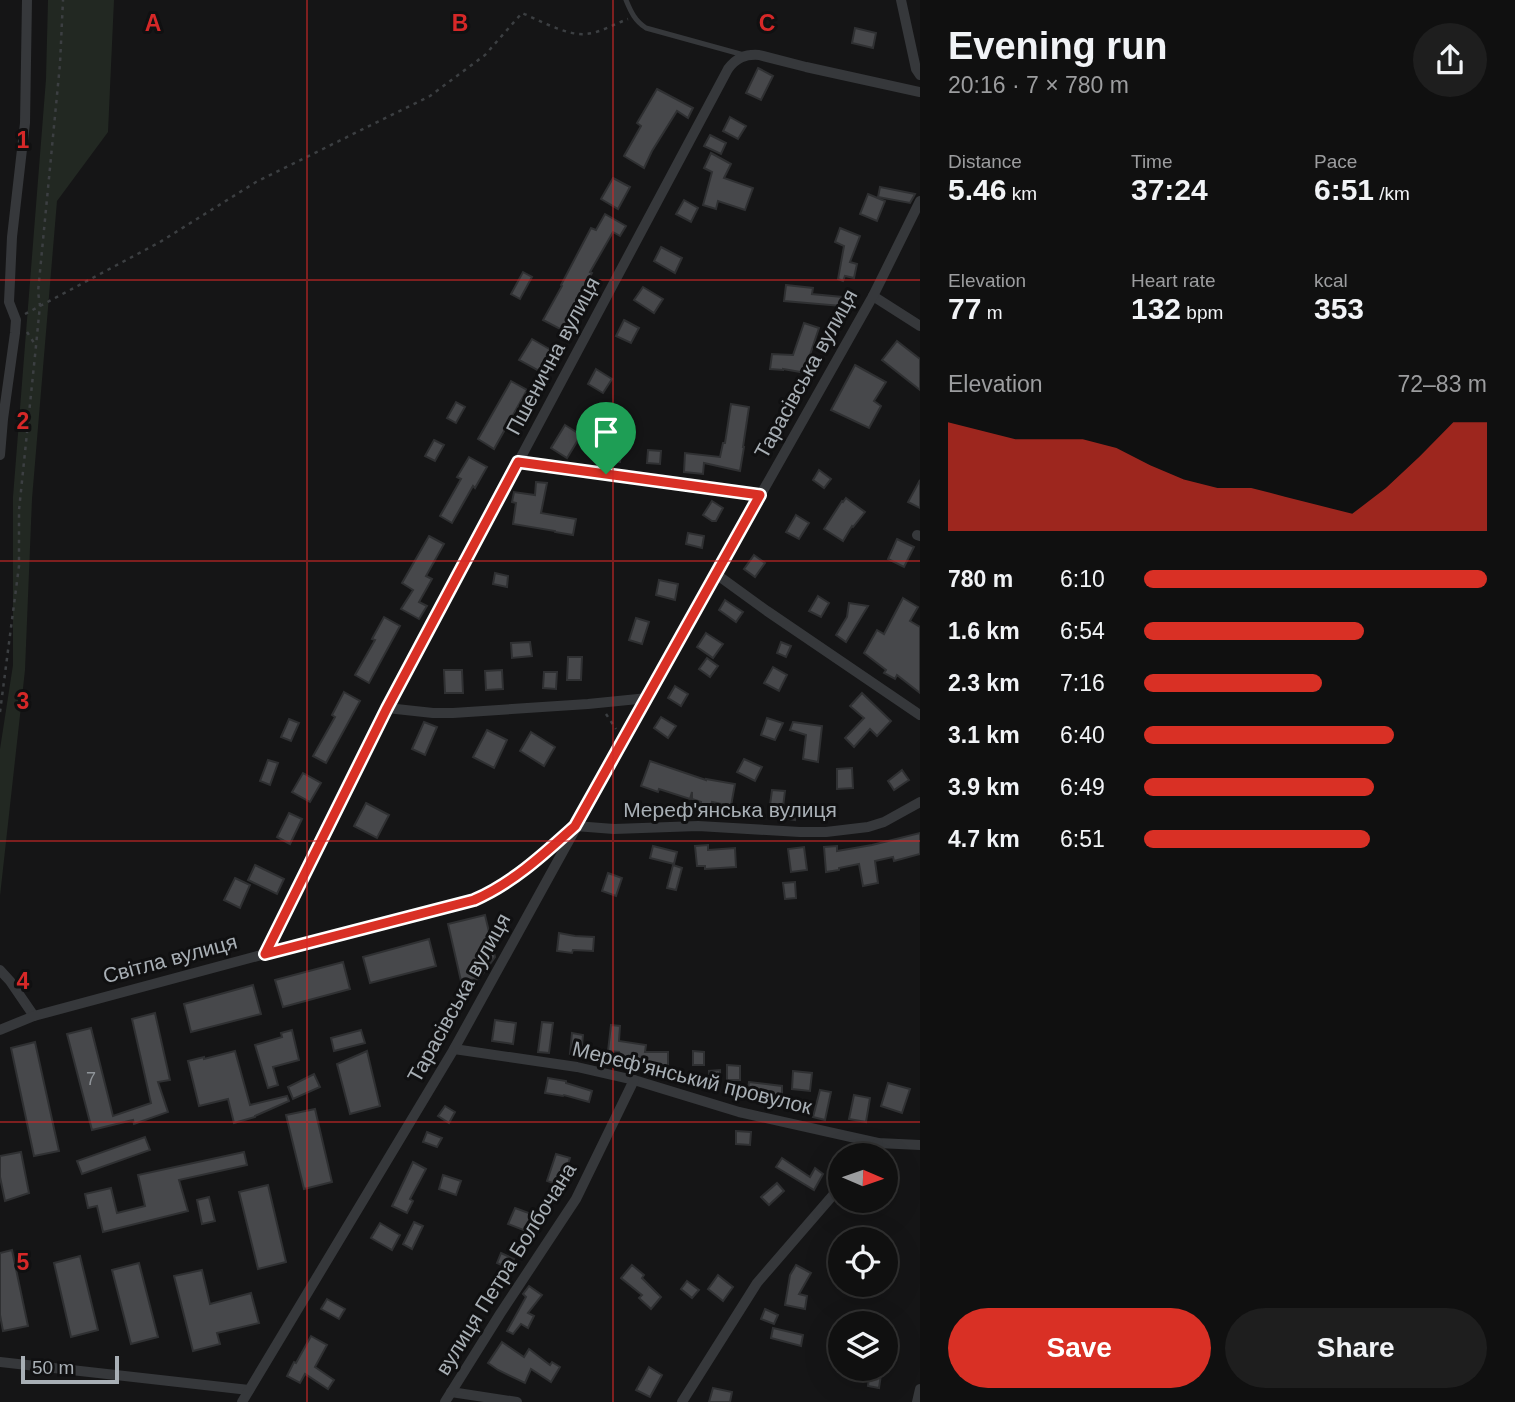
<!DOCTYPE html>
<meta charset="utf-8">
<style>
:root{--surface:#101010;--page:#1e1e1e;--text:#f1f3f6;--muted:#9c9d9f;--line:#303030;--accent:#d93025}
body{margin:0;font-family:Arial,sans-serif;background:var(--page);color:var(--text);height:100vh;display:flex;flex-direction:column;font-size:26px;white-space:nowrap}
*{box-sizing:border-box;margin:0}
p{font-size:23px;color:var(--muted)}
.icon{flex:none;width:38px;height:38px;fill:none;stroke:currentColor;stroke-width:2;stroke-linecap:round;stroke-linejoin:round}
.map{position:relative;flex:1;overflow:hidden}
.side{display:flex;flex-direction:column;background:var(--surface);width:595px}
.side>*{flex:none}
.needle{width:46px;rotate:92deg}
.tools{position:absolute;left:828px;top:1143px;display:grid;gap:14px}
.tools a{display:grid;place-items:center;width:70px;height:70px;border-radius:50%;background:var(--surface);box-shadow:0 7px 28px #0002,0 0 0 2px var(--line);font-size:35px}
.scale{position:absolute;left:21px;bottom:18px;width:98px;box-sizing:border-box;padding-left:7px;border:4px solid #a8afb5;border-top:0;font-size:19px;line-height:24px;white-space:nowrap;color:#a8afb5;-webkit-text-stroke:5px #101011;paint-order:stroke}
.pin{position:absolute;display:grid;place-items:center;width:60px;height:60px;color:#fff;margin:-72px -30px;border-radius:50% 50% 50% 0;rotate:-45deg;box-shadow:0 0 7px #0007}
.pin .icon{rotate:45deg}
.round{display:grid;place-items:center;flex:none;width:74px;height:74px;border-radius:37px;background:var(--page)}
.headline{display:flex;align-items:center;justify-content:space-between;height:119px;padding:0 28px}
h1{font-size:38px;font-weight:700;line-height:52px}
.stats{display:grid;grid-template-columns:repeat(3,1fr);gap:10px;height:119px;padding:7px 28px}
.stats div{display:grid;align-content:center}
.stats b{font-size:30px;font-weight:700}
.stats small{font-size:19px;font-weight:400}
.stats p{font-size:19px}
.chart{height:196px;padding:14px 28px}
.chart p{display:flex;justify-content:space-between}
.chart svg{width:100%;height:126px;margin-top:7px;fill:var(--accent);opacity:.7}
.button{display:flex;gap:14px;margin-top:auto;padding:14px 28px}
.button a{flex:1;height:80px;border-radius:42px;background:var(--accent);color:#fff;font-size:28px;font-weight:700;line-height:80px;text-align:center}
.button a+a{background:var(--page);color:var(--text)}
ul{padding:0 28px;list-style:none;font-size:23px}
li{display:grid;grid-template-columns:112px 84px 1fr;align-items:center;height:52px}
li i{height:18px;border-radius:9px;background:var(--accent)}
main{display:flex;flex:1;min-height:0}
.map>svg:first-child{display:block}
.green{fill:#222822}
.building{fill:#47484b;stroke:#2f3032;stroke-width:2}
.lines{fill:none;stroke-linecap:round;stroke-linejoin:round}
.path{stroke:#3c3f42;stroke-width:2.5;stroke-dasharray:3.5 5;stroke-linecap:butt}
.service{stroke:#36383b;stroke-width:5}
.minor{stroke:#36383b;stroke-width:10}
.route-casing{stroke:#fff;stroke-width:14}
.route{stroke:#d93025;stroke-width:9}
.grid{fill:none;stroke:#d62828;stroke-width:2;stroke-opacity:0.55}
.labels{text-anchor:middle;stroke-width:6;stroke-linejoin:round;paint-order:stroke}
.number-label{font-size:18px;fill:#90959a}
.street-label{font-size:21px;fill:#a8afb5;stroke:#101011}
.grid-label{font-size:23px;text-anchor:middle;font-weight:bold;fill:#d62828;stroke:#101011;stroke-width:6;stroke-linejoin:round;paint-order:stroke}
</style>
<main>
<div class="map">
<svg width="920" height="1402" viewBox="0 0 920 1402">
<rect width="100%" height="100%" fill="#151516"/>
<path class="green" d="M48,0H114L108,132L57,201L32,499L25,670L0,896V749L13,665V497L46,79Z"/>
<g class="building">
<path d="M855,28L876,33L873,48L852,43Z"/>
<path d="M758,68L773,76L761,100L746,93Z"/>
<path d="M657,89L693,108L688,118L677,111L652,151L644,168L624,156L641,126L637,123Z"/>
<path d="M730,117L746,126L738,139L723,131Z"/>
<path d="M710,135L726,143L721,154L704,146Z"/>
<path d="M711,153L731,164L724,178L753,188L745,210L718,201L716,209L703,205L712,172L704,168Z"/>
<path d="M613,178L630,187L618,209L601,199Z"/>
<path d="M880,187L915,194L914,196L910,203L878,197Z"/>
<path d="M868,194L885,201L877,221L860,214Z"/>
<path d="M684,200L698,208L691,222L676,214Z"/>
<path d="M605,214L626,226L620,236L613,232L590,272L592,273L571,311L573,312L562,330L543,320L562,286L561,285L591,228L596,230Z"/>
<path d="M840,228L860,236L850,262L857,264L854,278L845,276L843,281L838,279L844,246L835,242Z"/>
<path d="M661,247L682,258L675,273L654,261Z"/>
<path d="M523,272L532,277L520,299L511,294Z"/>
<path d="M786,285L813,288L812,294L853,298V307L784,301Z"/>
<path d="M643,287L663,299L654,313L634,300Z"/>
<path d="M624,320L639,328L631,343L616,336Z"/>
<path d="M804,323L819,328L810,355L816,356L812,374L783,369V370L770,369L772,354L793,355Z"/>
<path d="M532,339L551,350L539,371L519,360Z"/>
<path d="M897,341L920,359V390L882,360Z"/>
<path d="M855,365L886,382L874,401L881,406L869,428L831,410Z"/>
<path d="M596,369L612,379L603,393L588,384Z"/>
<path d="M511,381L527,390L494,449L478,439Z"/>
<path d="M456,402L465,407L456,423L447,418Z"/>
<path d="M731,404L749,407L743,447H744L740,471L704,463L703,474L684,472L685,453L720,457L723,443H725Z"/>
<path d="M565,425L581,435L567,458L551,448Z"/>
<path d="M434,440L444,445L435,461L425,456Z"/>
<path d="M606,445L622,446L620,462L605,461Z"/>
<path d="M648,450L661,451L660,464L647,463Z"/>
<path d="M469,457L487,467L475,488L473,486L452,523L440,516L461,479L457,477Z"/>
<path d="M819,470L831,479L824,488L813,480Z"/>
<path d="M920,480V508L908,502Z"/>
<path d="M536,482L547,483L541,513L576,519L573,535L555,532V531L513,524L516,503L512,502L514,492L535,495Z"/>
<path d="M846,498L865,512L853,527L852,526L843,541L824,529L842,501L843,502Z"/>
<path d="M712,501L723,508L716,521H712L703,515Z"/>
<path d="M796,515L809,523L799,539L786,532Z"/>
<path d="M688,533L704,536L702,548L686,544Z"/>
<path d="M429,536L444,544L426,576L432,579L419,602L427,606L419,619L401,609L413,590L402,583Z"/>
<path d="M897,539L914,547L904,567L888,559Z"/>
<path d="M754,555L765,563L755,577L744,569Z"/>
<path d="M495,573L508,576L507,587L493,584Z"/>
<path d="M659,580L678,584L675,600L656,595Z"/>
<path d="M818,596L829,603L821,617L809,611Z"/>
<path d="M903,598L918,607L910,621L920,627V693L897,675L895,679L884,673L886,670L864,653L877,630L884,634Z"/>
<path d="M725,600L743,612L736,622L719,610Z"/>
<path d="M849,603L868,606L846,642L836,635L847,617Z"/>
<path d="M384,617L400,626L369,683L355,675L375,640L372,639Z"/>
<path d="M636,618L649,622L642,644L629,640Z"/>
<path d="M706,633L723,644L713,658L697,647Z"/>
<path d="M530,642L532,656L512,658L511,643Z"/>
<path d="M781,642L791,646L786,657L777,653Z"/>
<path d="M568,657H582L581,680H567Z"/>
<path d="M707,658L718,666L710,677L699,669Z"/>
<path d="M773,667L787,675L779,691L764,683Z"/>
<path d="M444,670H462L463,693H445Z"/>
<path d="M502,670L503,689L486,690L485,671Z"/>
<path d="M544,672H557L556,689L543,688Z"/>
<path d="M675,686L688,694L681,706L668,698Z"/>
<path d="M344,692L360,701L326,763L313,756L335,717L332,715Z"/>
<path d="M862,693L891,721L877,736L870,729L854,747L845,738L864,718L850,706Z"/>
<path d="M661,717L676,726L668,738L654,728Z"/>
<path d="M767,718L783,723L775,740L761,735Z"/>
<path d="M289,719L299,723L291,741L281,737Z"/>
<path d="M424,722L437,727L425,755L412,749Z"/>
<path d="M793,722L822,726L818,762L803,759L806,735L790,730Z"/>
<path d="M487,730L507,740L494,768L473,757Z"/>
<path d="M531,732L555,747L544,766L520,751Z"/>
<path d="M744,759L762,767L755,781L737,772Z"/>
<path d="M268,760L278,763L270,785L260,781Z"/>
<path d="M650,761L706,780V779L735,784L731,806L712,802L709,816L699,814L701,802L692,799V792L690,799L659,789L658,792L641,786Z"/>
<path d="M852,768L853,788L837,789V769Z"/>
<path d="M902,770L909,780L894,790L888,781Z"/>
<path d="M303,773L321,783L310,802L292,792Z"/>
<path d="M772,790L785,791L783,807L770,805Z"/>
<path d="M366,803L389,815L377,838L354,826Z"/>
<path d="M786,807L797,808L795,820L784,818Z"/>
<path d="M289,813L302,819L290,844L277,837Z"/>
<path d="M920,833V854L894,861L893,857L875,861L878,883L863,886L859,864L839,868V870L826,872L824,847L837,846V851L872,845Z"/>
<path d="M708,845V850L735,848L736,867L705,869V866H697L695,846Z"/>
<path d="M653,846L677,852L674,864L650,858Z"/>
<path d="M804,847L807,870L791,872L788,849Z"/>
<path d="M255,865L284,879L277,894L248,880Z"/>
<path d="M673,865L682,868L676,890L667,888Z"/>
<path d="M608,873L622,878L616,896L602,891Z"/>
<path d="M235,878L250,885L240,908L224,900Z"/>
<path d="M795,882L796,898L785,899L783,883Z"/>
<path d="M485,915L495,957L479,979L461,981L448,924Z"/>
<path d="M559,933L575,936L594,937L593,951L573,950L572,953L557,951Z"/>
<path d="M429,939L436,966L370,983L363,957Z"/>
<path d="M343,962L350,989L283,1007L275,980Z"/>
<path d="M253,985L261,1014L191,1032L184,1004Z"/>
<path d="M155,1013L170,1080L158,1082L168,1112L134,1124L133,1120L92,1130L67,1034L91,1028L113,1116L151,1103L132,1019Z"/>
<path d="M495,1020L516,1023L513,1044L492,1041Z"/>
<path d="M542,1022L553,1023L549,1053L538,1052Z"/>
<path d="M611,1025L620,1026L619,1041L646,1045L645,1052H668V1068H655V1064L619,1058V1052L608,1051Z"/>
<path d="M292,1030L299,1060L273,1067L278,1085L268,1088L255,1045L282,1037L281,1033Z"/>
<path d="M361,1030L365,1043L334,1051L331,1038Z"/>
<path d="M572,1033L583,1035L581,1055L570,1054Z"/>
<path d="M35,1042L59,1151L34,1156L11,1048Z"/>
<path d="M235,1051L250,1105L287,1096L289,1101L255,1116V1117L234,1123L228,1099L199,1106L188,1061L204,1057V1059Z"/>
<path d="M367,1051L380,1106L350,1114L337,1064Z"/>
<path d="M693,1051L704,1052V1065H693Z"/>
<path d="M727,1065L740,1066V1080H727Z"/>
<path d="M720,1070V1082H710L709,1071Z"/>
<path d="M793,1071L812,1073L810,1091L792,1089Z"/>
<path d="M314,1074L320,1087L293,1099L288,1087Z"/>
<path d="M548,1078L566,1081V1083L592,1091L589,1102L564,1095L563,1096L545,1093Z"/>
<path d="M749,1082L782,1086V1101H768L747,1096Z"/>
<path d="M888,1083L910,1089L902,1113L881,1106Z"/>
<path d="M820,1090L831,1092L825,1120L813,1117Z"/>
<path d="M854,1095L870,1098L866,1122L849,1119Z"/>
<path d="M445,1106L455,1112L449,1123L438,1116Z"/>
<path d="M315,1109L332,1182L304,1189L286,1115Z"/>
<path d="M736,1131L751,1132L750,1145L736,1144Z"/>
<path d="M427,1132L442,1138L437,1147L423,1142Z"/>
<path d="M145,1137L150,1150L82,1174L77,1161Z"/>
<path d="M21,1152L29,1193L5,1201L0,1177V1156Z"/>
<path d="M244,1152L247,1165L179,1180L188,1211L103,1232L97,1206L88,1208L85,1194L111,1188L117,1213L145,1206L138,1175Z"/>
<path d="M556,1154L570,1158L561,1186L547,1181Z"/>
<path d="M782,1158L810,1177L815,1168L823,1174L814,1190L776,1167Z"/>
<path d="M413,1162L426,1169L410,1199L413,1201L407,1213L392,1206Z"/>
<path d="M443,1175L461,1181L456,1195L439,1189Z"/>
<path d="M777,1183L784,1191L769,1205L761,1197Z"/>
<path d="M268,1185L286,1262L258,1269L239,1192Z"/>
<path d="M209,1197L215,1221L202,1224L197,1200Z"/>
<path d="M515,1208L537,1216L531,1233L508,1224Z"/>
<path d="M414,1222L423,1226L412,1249L403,1244Z"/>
<path d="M380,1223L400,1235L392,1250L371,1238Z"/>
<path d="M12,1250L28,1326L3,1331L0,1315V1253Z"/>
<path d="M501,1253L514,1259L510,1269L497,1263Z"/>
<path d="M80,1256L98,1330L71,1337L54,1263Z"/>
<path d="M139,1263L158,1337L131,1344L112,1270Z"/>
<path d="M632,1265L644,1275L642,1278L661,1297L651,1309L639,1298L642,1295L621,1278Z"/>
<path d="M796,1265L811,1273L799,1294L807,1296L805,1309L785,1305L790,1275Z"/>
<path d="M202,1270L210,1304L251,1293L259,1323L217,1333L220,1344L193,1351L174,1276Z"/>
<path d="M718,1275L733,1287L723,1301L708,1289Z"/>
<path d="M687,1281L699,1290L692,1298L681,1289Z"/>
<path d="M529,1286L542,1295L528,1313L534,1316L528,1328L521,1324L513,1334L507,1331L526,1297L523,1294Z"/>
<path d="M327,1299L345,1309L339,1319L321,1309Z"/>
<path d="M765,1309L778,1315L774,1324L761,1319Z"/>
<path d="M773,1328L803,1335L801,1346L771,1338Z"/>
<path d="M311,1336L327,1345L315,1367L334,1380L328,1389L305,1374L300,1383L287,1376L294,1362L296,1363Z"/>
<path d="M502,1342L524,1357L529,1349L550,1365L552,1362L560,1367L551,1382L531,1369L525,1383L498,1370L488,1363Z"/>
<path d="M649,1367L662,1375L650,1397L636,1390Z"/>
<path d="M870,1368H882L879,1388L868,1386Z"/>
<path d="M713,1388L732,1392L730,1402H709Z"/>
</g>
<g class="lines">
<g class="path">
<path d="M25,314L160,242L256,182L430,96L485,55L522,13C539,20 567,36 586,34C600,33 614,24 628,19"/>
<path d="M27,332L36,346"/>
<path d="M0,712L19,566V510L36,346L40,305L38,292L60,64L63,0"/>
<path d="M606,714L616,729"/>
</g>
<path class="service" d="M626,0C631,12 635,21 646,28L744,55"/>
<g class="minor">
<path d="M901,0L916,69L920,75"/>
<path d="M873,296L920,326"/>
<path d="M0,455L3,419L15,333L16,320L9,302L12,237L25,123L27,0"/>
<path d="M518,462L760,495"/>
<path d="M917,535L920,536"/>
<path d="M716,574L767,611L920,715"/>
<path d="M387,708L433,713H453L588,704L648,698"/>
<path d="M265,954L387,708L728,69C736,58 745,54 759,55L806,67L920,92"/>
<path d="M0,970L10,981L34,1016"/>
<path d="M0,1030L34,1016L265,954L449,908C462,904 477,900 490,893C522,877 549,850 575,826L614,829L698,826L800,832H826L868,827L884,822L920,802"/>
<path d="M454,1049L577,1067L634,1080L739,1112L878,1143L920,1145"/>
<path d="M867,1155L878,1143"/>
<path d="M0,1362L249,1390"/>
<path d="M451,1392L517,1402"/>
<path d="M242,1402L454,1049L716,574L873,296L920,201"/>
<path d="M445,1402L500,1314L576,1199L634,1080"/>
<path d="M682,1402L757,1283L840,1187"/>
<path d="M917,1402L920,1389"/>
</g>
</g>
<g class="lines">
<g class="route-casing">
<path id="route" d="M518,462L760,495L575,826C544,854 513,883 474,900L265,954L387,708Z"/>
</g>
<use href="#route" class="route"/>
</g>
<path class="grid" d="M307,0V1402M613,0V1402M0,280H920M0,561H920M0,841H920M0,1122H920"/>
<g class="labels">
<g class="number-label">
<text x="91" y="1085">7</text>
</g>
<g class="street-label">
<text transform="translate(553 356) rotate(-62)" y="7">Пшенична вулиця</text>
<text transform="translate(806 374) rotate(-61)" y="7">Тарасівська вулиця</text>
<text x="730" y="817">Мереф'янська вулиця</text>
<text transform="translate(170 959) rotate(-15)" y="7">Світла вулиця</text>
<text transform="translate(459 998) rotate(-61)" y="7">Тарасівська вулиця</text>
<text transform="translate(692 1078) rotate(14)" y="7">Мереф'янський провулок</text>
<text transform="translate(506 1269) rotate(-58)" y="7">вулиця Петра Болбочана</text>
</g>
</g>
<g class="grid-label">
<text x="153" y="31">A</text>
<text x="460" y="31">B</text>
<text x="767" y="31">C</text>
<text x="23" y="148">1</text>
<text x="23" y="429">2</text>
<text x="23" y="709">3</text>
<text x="23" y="989">4</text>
<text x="23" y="1270">5</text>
</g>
</svg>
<div class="tools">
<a><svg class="needle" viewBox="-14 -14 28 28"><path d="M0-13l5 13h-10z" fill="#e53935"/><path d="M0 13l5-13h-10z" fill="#9c9d9f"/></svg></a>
<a><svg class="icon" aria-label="locate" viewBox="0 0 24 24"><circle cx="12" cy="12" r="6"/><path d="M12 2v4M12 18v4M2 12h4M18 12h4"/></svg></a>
<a><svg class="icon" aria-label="layers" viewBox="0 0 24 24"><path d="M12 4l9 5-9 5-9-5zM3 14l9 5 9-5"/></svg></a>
</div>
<div class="scale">50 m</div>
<div class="pin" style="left:606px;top:474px;background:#1e9e55"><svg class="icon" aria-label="arrive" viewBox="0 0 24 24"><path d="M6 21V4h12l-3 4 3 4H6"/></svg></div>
</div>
<section class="side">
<div class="headline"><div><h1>Evening run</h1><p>20:16 · 7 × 780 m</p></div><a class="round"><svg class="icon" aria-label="share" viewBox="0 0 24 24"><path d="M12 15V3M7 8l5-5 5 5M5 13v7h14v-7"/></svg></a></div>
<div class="stats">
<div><p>Distance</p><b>5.46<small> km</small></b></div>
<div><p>Time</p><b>37:24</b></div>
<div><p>Pace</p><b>6:51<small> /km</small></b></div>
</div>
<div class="stats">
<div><p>Elevation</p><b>77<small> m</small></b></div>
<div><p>Heart rate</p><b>132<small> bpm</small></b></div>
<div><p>kcal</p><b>353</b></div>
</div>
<div class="chart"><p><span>Elevation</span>72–83 m</p>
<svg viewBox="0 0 160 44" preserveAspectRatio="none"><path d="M0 44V6L10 9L20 12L30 12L40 12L50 15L60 21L70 26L80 29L90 29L100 32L110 35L120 38L130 29L140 18L150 6L160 6V44z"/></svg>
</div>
<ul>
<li><b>780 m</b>6:10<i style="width:100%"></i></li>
<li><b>1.6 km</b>6:54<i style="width:64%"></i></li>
<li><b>2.3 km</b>7:16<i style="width:52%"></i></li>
<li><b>3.1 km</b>6:40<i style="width:73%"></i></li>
<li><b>3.9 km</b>6:49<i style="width:67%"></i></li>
<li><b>4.7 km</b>6:51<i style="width:66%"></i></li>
</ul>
<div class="button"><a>Save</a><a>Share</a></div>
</section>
</main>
